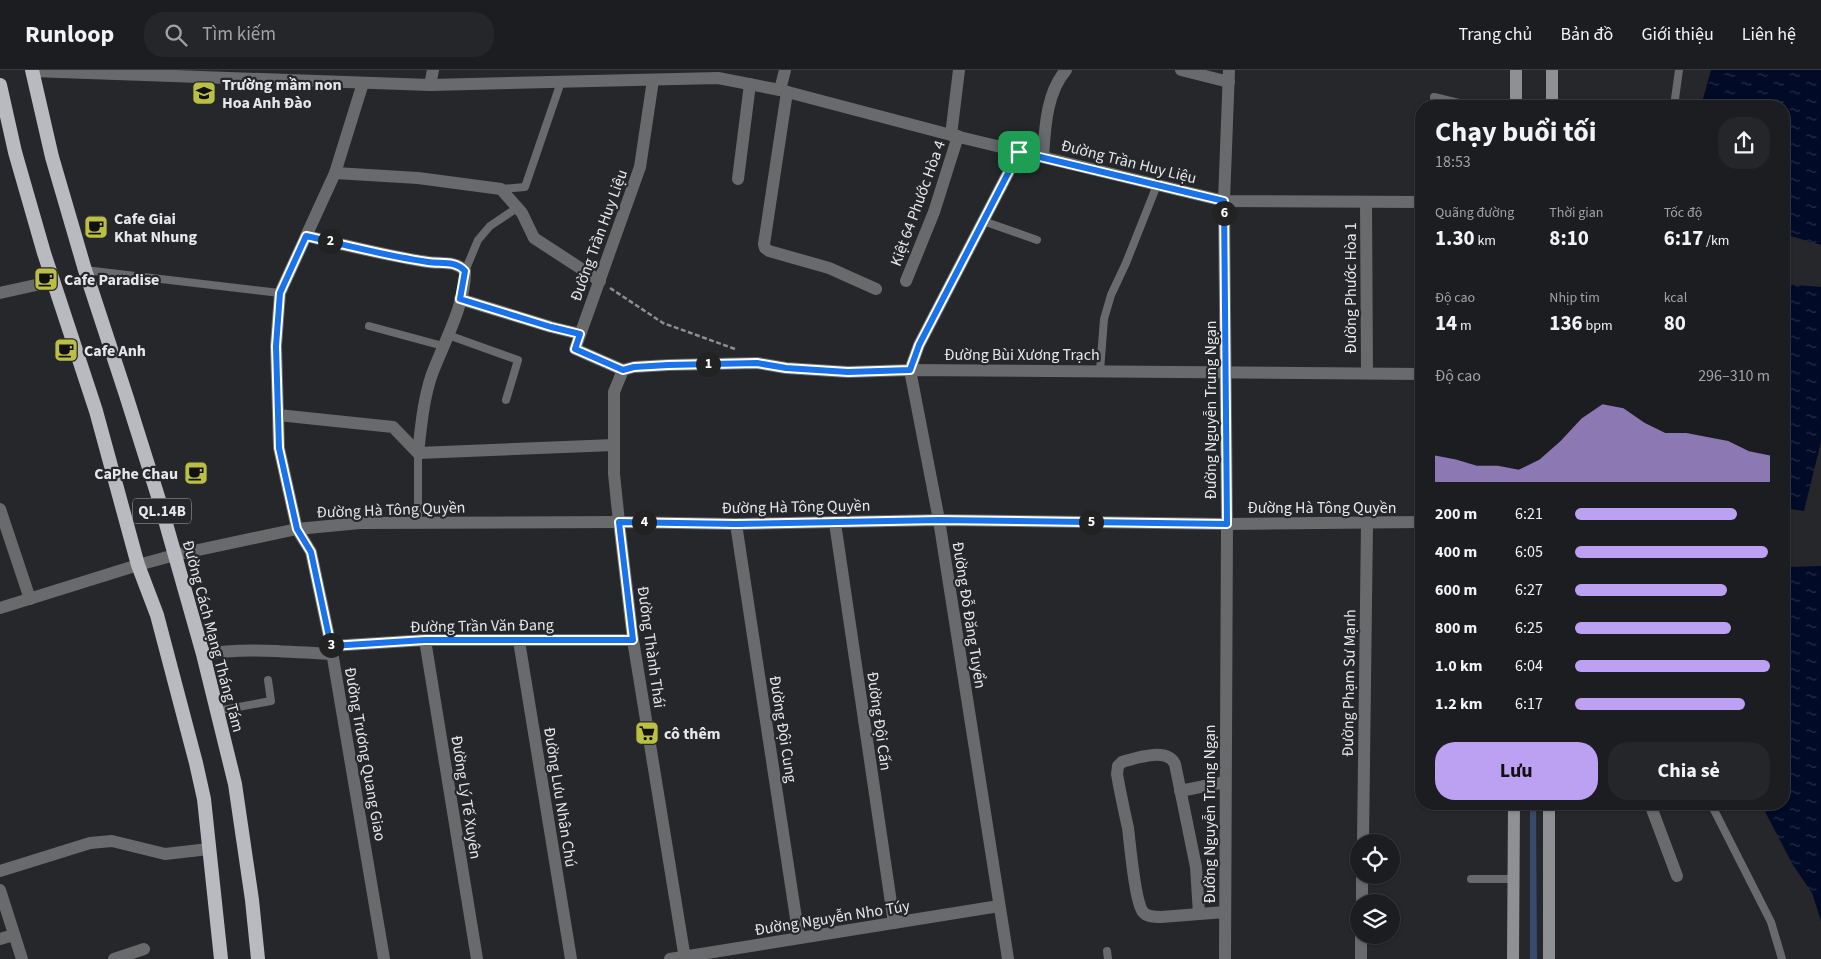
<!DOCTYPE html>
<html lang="vi">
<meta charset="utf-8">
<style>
:root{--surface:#1c1d20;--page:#252629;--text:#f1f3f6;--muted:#a0a2a5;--line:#3a3b3e;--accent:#bca0f2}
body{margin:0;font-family:"Source Sans 3",sans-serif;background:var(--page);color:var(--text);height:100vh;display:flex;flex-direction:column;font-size:19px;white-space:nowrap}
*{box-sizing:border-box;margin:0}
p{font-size:16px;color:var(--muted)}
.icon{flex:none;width:28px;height:28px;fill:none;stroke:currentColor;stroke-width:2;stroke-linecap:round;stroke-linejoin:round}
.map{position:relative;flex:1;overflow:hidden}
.panel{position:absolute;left:1415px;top:30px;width:375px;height:710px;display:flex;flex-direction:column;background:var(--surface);border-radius:20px;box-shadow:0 1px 4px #0004,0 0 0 1px var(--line)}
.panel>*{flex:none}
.tools{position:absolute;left:1350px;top:764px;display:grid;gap:10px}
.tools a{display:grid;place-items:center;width:50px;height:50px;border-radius:50%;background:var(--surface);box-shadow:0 1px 4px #0004,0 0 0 1px var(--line);font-size:25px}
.pin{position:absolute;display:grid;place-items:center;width:42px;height:42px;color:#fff;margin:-21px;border-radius:10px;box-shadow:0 2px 8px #0006}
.km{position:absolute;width:25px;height:25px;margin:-12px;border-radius:50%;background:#222;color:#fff;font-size:14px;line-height:25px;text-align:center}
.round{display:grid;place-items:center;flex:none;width:52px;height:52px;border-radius:20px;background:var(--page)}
.head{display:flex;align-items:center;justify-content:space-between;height:85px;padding:0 20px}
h1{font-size:28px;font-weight:700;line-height:38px}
.metrics{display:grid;grid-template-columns:repeat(3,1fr);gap:8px;height:85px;padding:5px 20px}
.metrics div{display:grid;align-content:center}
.metrics b{font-size:21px;font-weight:700}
.metrics small{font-size:14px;font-weight:400}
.metrics p{font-size:14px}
.chart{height:140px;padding:10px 20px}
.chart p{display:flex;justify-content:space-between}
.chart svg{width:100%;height:90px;margin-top:5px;fill:var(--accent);opacity:.7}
.button{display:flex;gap:10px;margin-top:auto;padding:10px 20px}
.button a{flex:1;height:58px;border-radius:20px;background:var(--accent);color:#111;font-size:20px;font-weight:700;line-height:58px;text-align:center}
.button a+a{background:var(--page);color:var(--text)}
ul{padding:0 20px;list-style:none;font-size:16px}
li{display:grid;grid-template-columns:80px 60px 1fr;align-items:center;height:38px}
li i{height:12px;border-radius:6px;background:var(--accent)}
header{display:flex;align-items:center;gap:30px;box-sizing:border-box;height:70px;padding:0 25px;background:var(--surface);border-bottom:1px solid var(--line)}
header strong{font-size:24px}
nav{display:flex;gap:28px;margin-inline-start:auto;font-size:18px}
.search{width:350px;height:45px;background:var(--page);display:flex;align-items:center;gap:12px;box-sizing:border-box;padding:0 18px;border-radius:20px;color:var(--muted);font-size:19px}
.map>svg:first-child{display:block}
.green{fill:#374a6b}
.water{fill:url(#water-ripples)}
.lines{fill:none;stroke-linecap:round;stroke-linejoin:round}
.path{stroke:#8d8e92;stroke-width:2.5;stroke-dasharray:5 2.5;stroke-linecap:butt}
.service{stroke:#696a6c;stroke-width:8}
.minor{stroke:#696a6c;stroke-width:12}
.tertiary{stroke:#696a6c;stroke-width:12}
.secondary{stroke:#8e9093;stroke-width:12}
.trunk{stroke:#b8babf;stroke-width:14}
.route-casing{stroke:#fff;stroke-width:10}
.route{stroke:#1a73e8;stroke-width:6}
.labels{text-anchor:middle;stroke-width:4.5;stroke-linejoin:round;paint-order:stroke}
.shield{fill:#25272b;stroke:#acadb1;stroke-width:1}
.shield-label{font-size:15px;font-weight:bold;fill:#e6e7ea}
.poi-label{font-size:16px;font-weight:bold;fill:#e6e7ea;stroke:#25272b;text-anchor:start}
.street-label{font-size:16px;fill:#e6e7ea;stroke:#25272b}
</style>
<header>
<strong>Runloop</strong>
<div class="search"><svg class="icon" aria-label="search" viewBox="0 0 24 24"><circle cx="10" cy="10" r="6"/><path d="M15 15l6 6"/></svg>Tìm kiếm</div>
<nav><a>Trang chủ</a><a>Bản đồ</a><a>Giới thiệu</a><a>Liên hệ</a></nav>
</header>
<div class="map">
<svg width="1821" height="889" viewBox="0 0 1821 889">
<defs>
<pattern id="water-ripples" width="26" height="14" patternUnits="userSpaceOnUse" patternTransform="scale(1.25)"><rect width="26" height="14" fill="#010b27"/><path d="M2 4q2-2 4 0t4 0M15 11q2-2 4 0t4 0" fill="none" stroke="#262f46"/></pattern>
</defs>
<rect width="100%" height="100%" fill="#25272b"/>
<path class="green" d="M1530,734H1536L1537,889H1530Z"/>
<g class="water">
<path d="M1711,0H1821V175L1784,164V36H1701Z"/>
<path d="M1784,214L1821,217V372L1804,441L1784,438Z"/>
<path d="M1821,496V851L1812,823L1793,795L1761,734H1784V497Z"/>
</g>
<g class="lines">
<path class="path" d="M610,218L663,253L735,279"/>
<g class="service">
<path d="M1434,27L1459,33H1516"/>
<path d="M1674,36L1679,0"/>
<path d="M501,119L525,117L561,12"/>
<path d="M983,151L1037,170"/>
<path d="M85,200L280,223"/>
<path d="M465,201L478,170L490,156L517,138"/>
<path d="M369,256L443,276"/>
<path d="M448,265L518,290L506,330"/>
<path d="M1100,301L1104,249L1111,225L1126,193L1157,115"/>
<path d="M418,453V383"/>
<path d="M217,641L271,631L268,610"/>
<path d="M1711,734L1771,852L1782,889"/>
<path d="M1471,809H1514"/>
<path d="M1107,881L1108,889"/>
</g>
<g class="minor">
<path d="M1181,0L1229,12"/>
<path d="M32,1L430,15L718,8L780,20L951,65L1224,131L1421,132"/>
<path d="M363,13L335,103L280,223L276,276L279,378L297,459L311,482L331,576L384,889"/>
<path d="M430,15L433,0"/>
<path d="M780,20L785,0"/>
<path d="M787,22L764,174L765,178L769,181L829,198L876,219"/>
<path d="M951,65L959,0"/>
<path d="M1043,87C1045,59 1046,23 1066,0"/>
<path d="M335,103L418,108L501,119L522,143L534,168L600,211"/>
<path d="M738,109L750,14"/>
<path d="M1366,132L1367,303"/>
<path d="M306,166C346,175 387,186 428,192C441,194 455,190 465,201C466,234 442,276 431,307C423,332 421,357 418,383"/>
<path d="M906,211L934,142L958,66"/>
<path d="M0,223L54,211"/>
<path d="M460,229L551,257L580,264"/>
<path d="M623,300L634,297L669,295L757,293L786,298L848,302L910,300L1421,304"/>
<path d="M623,300L575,279L640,97L653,10"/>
<path d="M278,345L393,357L418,383L614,375"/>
<path d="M0,439L30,529"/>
<path d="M619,452L614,404V322L623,300"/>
<path d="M835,453L894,853"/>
<path d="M736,454L799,868"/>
<path d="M425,570L477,889"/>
<path d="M519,571L571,889"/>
<path d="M331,576L425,570H633"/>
<path d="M203,584C246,577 289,582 332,584"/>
<path d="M1180,721L1225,712"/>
<path d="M1650,734L1677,806"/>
<path d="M1363,772L1367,453"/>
<path d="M0,801L90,773L112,771L165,784L209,779"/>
<path d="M0,820L22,889"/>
<path d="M1362,832V805"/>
<path d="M1199,844L1196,797L1175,694C1167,677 1136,688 1122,692L1118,696L1117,704C1120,722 1124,740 1128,758C1130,774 1135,832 1143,842C1147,847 1154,847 1161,847L1225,842"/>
<path d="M0,869L14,865"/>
<path d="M114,889L144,879"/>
<path d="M670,889L999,836"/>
<path d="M1008,889L939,450L910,300L919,275L1019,82"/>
<path d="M1225,889L1227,454L1224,131L1229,0"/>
<path d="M1361,889V865"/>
</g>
<g class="tertiary">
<path d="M619,452L633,570L685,889"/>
<path d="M0,538L138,495L175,485L297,459L360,453L619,452L736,454L939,450L1227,454L1421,452"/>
</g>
<g class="secondary">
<path d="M1516,36V0"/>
<path d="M1552,36V0"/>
<path d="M1513,889L1514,734"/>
<path d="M1549,889V734"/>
</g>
<g class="trunk">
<path d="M32,0L52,87L85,200L126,325L161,436L203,584L235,714L252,830L258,889"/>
<path d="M0,15L15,82L44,183L96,341L138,495L157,545L196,693L204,729L221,889"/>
</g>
</g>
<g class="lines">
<g class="route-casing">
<path id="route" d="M1019,82L1224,131L1227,454L939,450L736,454L619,452L633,570H425L331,576L311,482L297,459L279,378L276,276L280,223L306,166C346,175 387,186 428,192C441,194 455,190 465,201L460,229L551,257L580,264L575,279L623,300L634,297L668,295L757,293L786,298L848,302L910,300L919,275Z"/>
</g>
<use href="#route" class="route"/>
</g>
<defs>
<g id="school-square" transform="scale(1.25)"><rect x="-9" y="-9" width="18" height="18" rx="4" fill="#bbc045" stroke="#25272b"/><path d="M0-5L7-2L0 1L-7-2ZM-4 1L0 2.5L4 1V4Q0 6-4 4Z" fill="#111"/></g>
<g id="cafe-square" transform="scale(1.25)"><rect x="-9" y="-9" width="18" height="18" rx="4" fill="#bbc045" stroke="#25272b"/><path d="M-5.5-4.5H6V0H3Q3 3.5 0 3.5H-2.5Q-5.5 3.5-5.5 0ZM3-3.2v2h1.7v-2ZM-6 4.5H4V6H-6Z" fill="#111"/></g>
<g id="supermarket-square" transform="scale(1.25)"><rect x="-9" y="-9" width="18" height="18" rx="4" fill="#bbc045" stroke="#25272b"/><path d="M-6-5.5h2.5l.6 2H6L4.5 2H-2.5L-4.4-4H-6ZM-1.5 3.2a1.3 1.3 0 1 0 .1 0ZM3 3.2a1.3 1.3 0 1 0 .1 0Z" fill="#111"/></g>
</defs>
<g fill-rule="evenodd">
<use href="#school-square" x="204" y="23"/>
<use href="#cafe-square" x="96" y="157"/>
<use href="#cafe-square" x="46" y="209"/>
<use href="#cafe-square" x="66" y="280"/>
<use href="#cafe-square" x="196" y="403"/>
<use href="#supermarket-square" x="647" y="663"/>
</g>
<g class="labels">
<rect class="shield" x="133" y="428.5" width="58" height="25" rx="4"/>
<g class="shield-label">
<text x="162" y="446">QL.14B</text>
</g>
<g class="poi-label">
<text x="222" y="20">Trường mầm non<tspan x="222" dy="18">Hoa Anh Đào</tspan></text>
<text x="114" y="154">Cafe Giai<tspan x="114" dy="18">Khat Nhung</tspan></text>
<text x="64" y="215">Cafe Paradise</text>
<text x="84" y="286">Cafe Anh</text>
<text x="178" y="409" text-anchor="end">CaPhe Chau</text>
<text x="664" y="669">cô thêm</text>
</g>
<g class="street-label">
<text transform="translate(1129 91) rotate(14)" y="6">Đường Trần Huy Liệu</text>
<text transform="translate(917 133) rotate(-70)" y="6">Kiệt 64 Phước Hòa 4</text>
<text transform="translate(598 165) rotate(-70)" y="6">Đường Trần Huy Liệu</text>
<text transform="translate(1350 218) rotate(-90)" y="6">Đường Phước Hòa 1</text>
<text x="1022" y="290">Đường Bùi Xương Trạch</text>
<text transform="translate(1210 340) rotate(-90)" y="6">Đường Nguyễn Trung Ngạn</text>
<text transform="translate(796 436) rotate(-1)" y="6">Đường Hà Tông Quyền</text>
<text x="1322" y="443">Đường Hà Tông Quyền</text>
<text transform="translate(391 439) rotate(-2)" y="6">Đường Hà Tông Quyền</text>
<text transform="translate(970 545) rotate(81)" y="6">Đường Đỗ Đăng Tuyển</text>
<text transform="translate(482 555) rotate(-1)" y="6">Đường Trần Văn Đang</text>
<text transform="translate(214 566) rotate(75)" y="6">Đường Cách Mạng Tháng Tám</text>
<text transform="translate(652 577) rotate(82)" y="6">Đường Thành Thái</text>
<text transform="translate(1348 613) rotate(-89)" y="6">Đường Phạm Sư Mạnh</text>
<text transform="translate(880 651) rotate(82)" y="6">Đường Đội Cấn</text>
<text transform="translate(784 659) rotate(81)" y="6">Đường Đội Cung</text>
<text transform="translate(366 684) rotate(80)" y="6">Đường Trương Quang Giao</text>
<text transform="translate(467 727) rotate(81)" y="6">Đường Lý Tế Xuyên</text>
<text transform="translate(561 727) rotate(81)" y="6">Đường Lưu Nhân Chú</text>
<text transform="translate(1209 744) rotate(-90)" y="6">Đường Nguyễn Trung Ngạn</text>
<text transform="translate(832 847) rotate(-9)" y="6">Đường Nguyễn Nho Túy</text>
</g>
</g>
</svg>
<div class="tools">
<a><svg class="icon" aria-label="locate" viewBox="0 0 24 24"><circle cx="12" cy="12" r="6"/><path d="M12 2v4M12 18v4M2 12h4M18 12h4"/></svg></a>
<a><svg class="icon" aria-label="layers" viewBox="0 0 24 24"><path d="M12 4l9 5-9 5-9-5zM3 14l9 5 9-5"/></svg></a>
</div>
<div class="pin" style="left:1019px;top:82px;background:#1e9e55"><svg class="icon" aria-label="arrive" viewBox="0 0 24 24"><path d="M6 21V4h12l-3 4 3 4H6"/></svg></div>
<b class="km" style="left:708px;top:294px">1</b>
<b class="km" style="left:330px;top:171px">2</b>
<b class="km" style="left:331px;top:575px">3</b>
<b class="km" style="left:644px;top:452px">4</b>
<b class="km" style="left:1091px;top:452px">5</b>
<b class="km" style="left:1224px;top:143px">6</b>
<section class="panel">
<div class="head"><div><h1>Chạy buổi tối</h1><p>18:53</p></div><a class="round"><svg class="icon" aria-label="share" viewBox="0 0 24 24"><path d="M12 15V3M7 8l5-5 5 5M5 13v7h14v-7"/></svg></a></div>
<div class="metrics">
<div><p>Quãng đường</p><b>1.30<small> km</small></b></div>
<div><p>Thời gian</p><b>8:10</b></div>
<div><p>Tốc độ</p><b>6:17<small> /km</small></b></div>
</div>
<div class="metrics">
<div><p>Độ cao</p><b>14<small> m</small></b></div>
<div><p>Nhịp tim</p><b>136<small> bpm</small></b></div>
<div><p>kcal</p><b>80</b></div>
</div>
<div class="chart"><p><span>Độ cao</span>296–310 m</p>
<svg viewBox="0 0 160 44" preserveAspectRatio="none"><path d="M0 44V31L10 33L20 36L30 36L40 38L50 33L60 24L70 13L80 6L90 8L100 15L110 20L120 20L130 22L140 24L150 29L160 31V44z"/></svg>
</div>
<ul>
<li><b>200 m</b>6:21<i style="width:83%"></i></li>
<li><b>400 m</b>6:05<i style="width:99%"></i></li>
<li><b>600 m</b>6:27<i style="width:78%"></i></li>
<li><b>800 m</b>6:25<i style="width:80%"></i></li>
<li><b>1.0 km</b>6:04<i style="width:100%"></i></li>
<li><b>1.2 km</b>6:17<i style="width:87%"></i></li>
</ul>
<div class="button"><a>Lưu</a><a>Chia sẻ</a></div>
</section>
</div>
